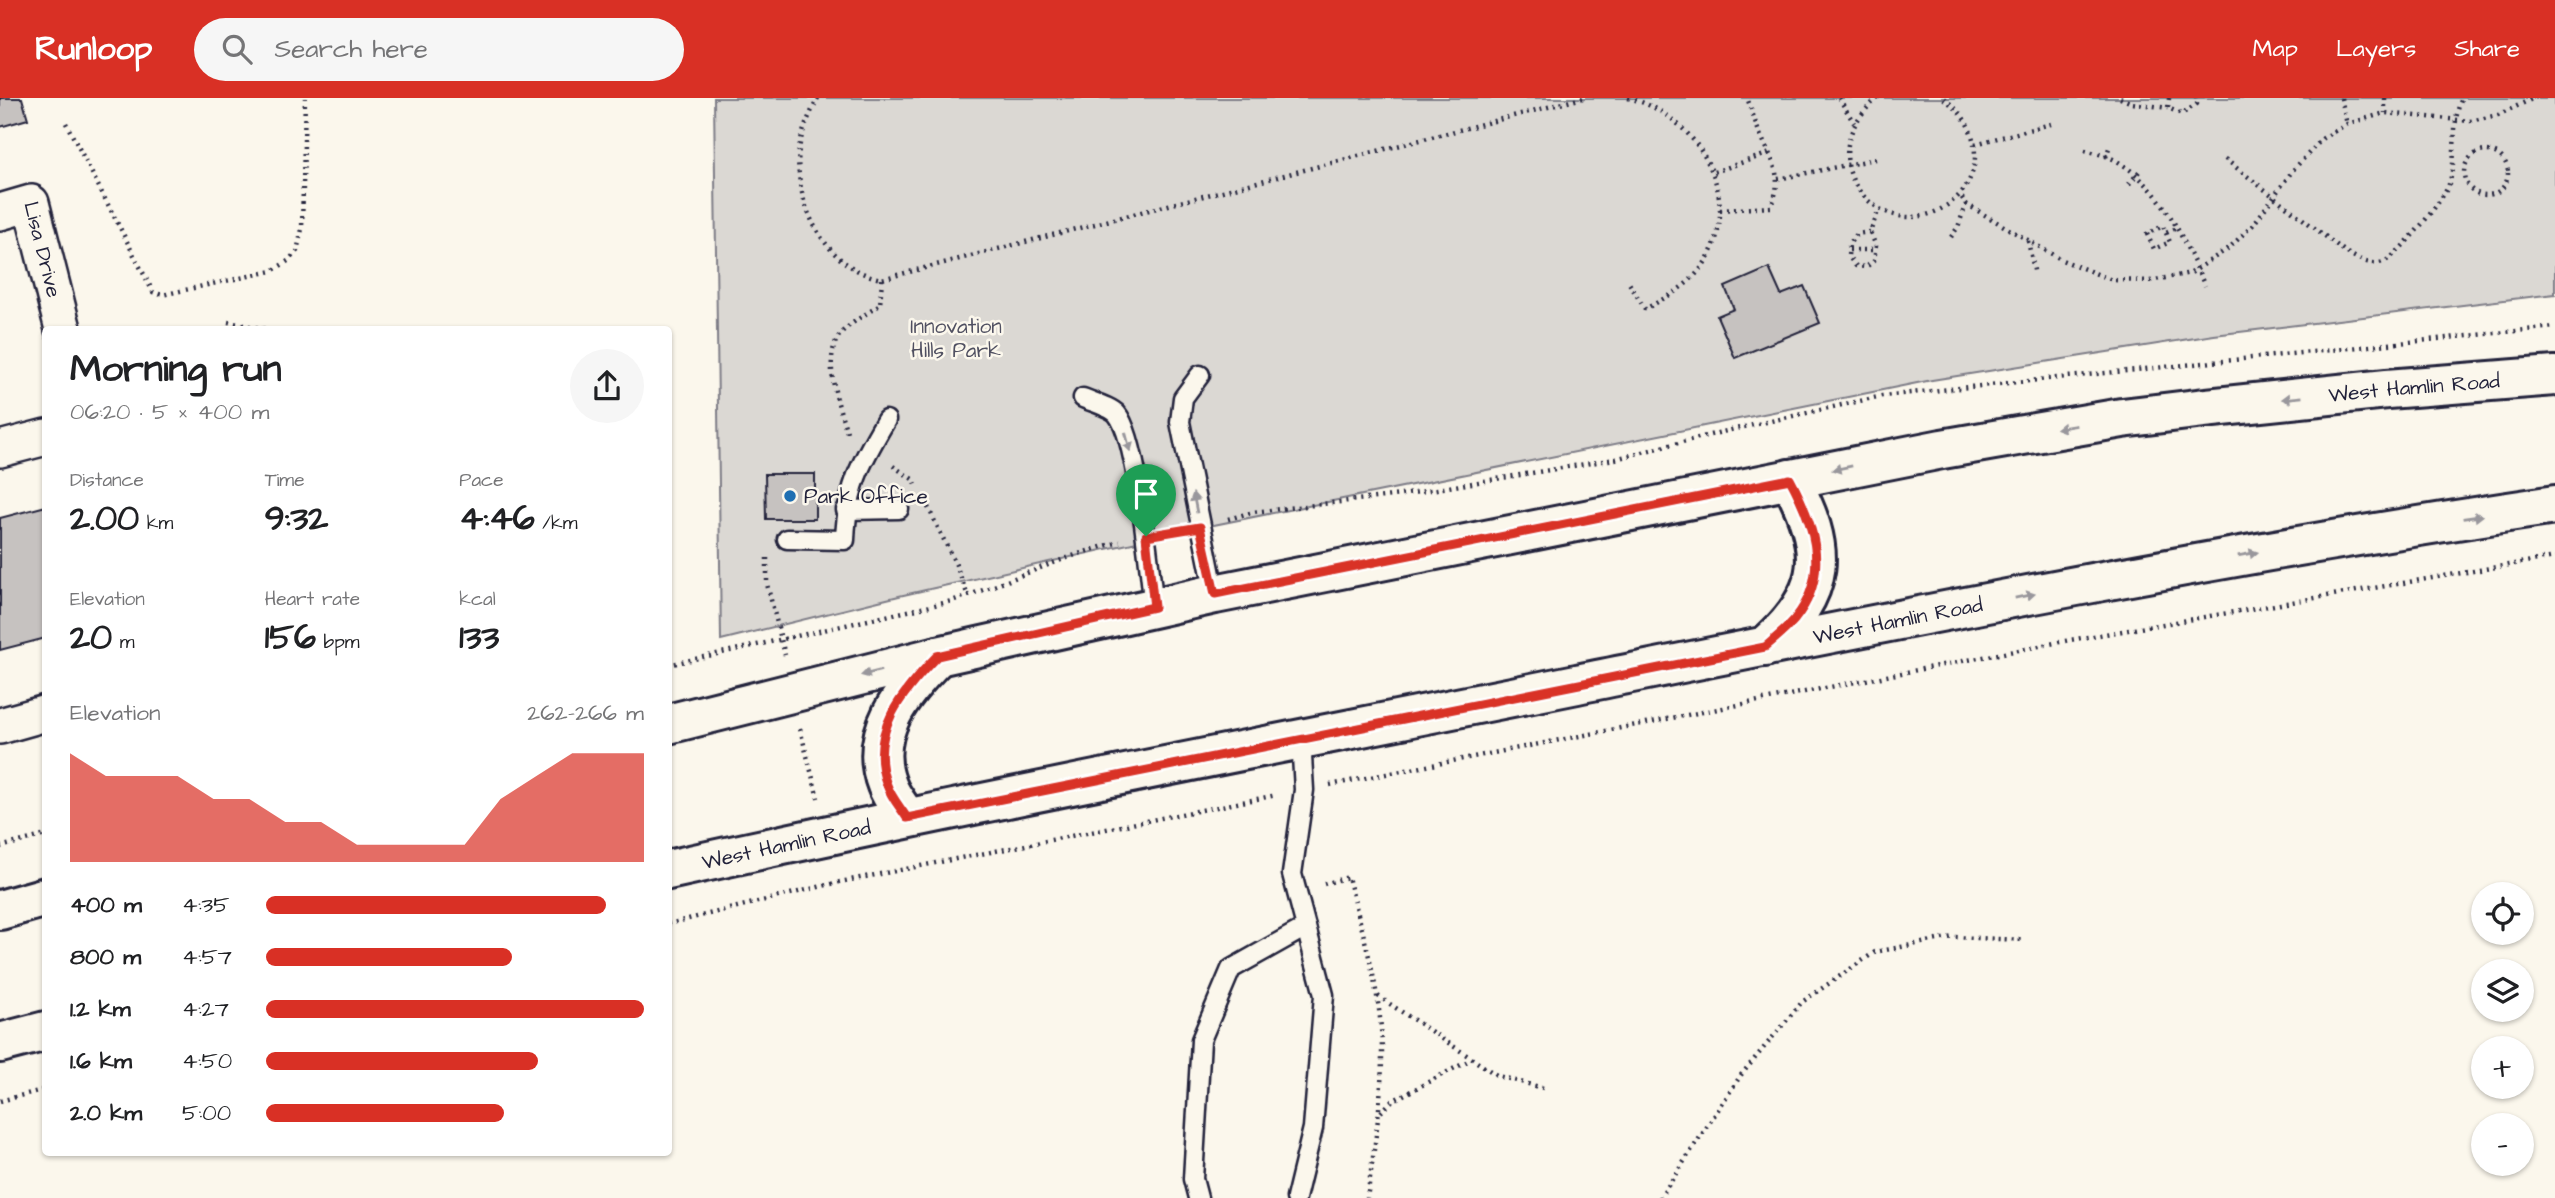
<!DOCTYPE html>
<meta charset="utf-8">
<style>
:root{--surface:#fff;--page:#f6f6f6;--text:#202124;--muted:#757577;--accent:#d93025}
body{margin:0;font-family:"Architects Daughter",sans-serif;background:var(--page);color:var(--text);height:100vh;display:flex;flex-direction:column;font-size:26px;white-space:nowrap}
*{box-sizing:border-box;margin:0}
p{font-size:23px;color:var(--muted)}
.icon{flex:none;width:38px;height:38px;fill:none;stroke:currentColor;stroke-width:2;stroke-linecap:round;stroke-linejoin:round}
.map{position:relative;flex:1;overflow:hidden}
.sheet{position:absolute;left:42px;top:228px;width:630px;height:830px;display:flex;flex-direction:column;background:var(--surface);border-radius:7px;box-shadow:0 2px 5px #0004}
.sheet>*{flex:none}
.tools{position:absolute;left:2471px;top:784px;display:grid;gap:14px}
.tools a{display:grid;place-items:center;width:63px;height:63px;border-radius:50%;background:var(--surface);box-shadow:0 2px 5px #0004;font-size:35px}
.pin{position:absolute;display:grid;place-items:center;width:60px;height:60px;color:#fff;margin:-72px -30px;border-radius:50% 50% 50% 0;rotate:-45deg;box-shadow:0 0 7px #0007}
.pin .icon{rotate:45deg}
.round{display:grid;place-items:center;flex:none;width:74px;height:74px;border-radius:37px;background:var(--page)}
.overview{display:flex;align-items:center;justify-content:space-between;height:119px;padding:0 28px}
h1{font-size:38px;font-weight:800;line-height:52px}
.figures{display:grid;grid-template-columns:repeat(3,1fr);gap:10px;height:119px;padding:7px 28px}
.figures div{display:grid;align-content:center}
.figures b{font-size:35px;font-weight:800}
.figures small{font-size:19px;font-weight:400}
.figures p{font-size:19px}
.chart{height:196px;padding:14px 28px}
.chart p{display:flex;justify-content:space-between}
.chart svg{width:100%;height:126px;margin-top:7px;fill:var(--accent);opacity:.7}
ul{padding:0 28px;list-style:none;font-size:23px}
li{display:grid;grid-template-columns:112px 84px 1fr;align-items:center;height:52px}
li i{height:18px;border-radius:9px;background:var(--accent)}
header{display:flex;align-items:center;gap:42px;box-sizing:border-box;height:98px;padding:0 35px;background:var(--accent);color:#fff}
header strong{font-size:33px}
nav{display:flex;gap:38px;margin-inline-start:auto;font-size:24px}
.search{width:490px;height:63px;background:var(--page);display:flex;align-items:center;gap:18px;box-sizing:border-box;padding:0 24px;border-radius:38px;color:var(--muted);font-size:26px}
.map>svg:first-child{display:block}
.green{fill:#dbd8d3;stroke:#7e7d87;stroke-width:2}
.building{fill:#c6c2c0;stroke:#22223b;stroke-width:2}
.lines{fill:none;stroke-linecap:round;stroke-linejoin:round}
.service-casing{stroke:#22223b;stroke-width:23}
.minor-casing{stroke:#22223b;stroke-width:40}
.secondary-casing{stroke:#22223b;stroke-width:44}
.path{stroke:#22223b;stroke-width:4.5;stroke-dasharray:2 5;stroke-linecap:butt}
.service{stroke:#fbf7ec;stroke-width:18}
.minor{stroke:#fbf7ec;stroke-width:35}
.secondary{stroke:#fbf7ec;stroke-width:38}
.oneway{fill:#99979c}
.route-casing{stroke:#fff;stroke-width:14}
.route{stroke:#d93025;stroke-width:9}
.poi-dot{fill:#1f6fb2;stroke:#fbf7ec;stroke-width:2.5}
.labels{text-anchor:middle;stroke-width:5;stroke-linejoin:round;paint-order:stroke}
.street-label{font-size:21px;fill:#22223b;stroke:#fbf7ec}
.park-label{font-size:21px;fill:#505061;stroke:#fbf7ec}
.poi-label{font-size:21px;fill:#22223b;stroke:#fbf7ec;text-anchor:start}
</style>
<header>
<strong>Runloop</strong>
<div class="search"><svg class="icon" aria-label="search" viewBox="0 0 24 24"><circle cx="10" cy="10" r="6"/><path d="M15 15l6 6"/></svg>Search here</div>
<nav><a>Map</a><a>Layers</a><a>Share</a></nav>
</header>
<div class="map">
<svg width="2555" height="1100" viewBox="0 0 2555 1100">
<rect width="100%" height="100%" fill="#fbf7ec"/>
<filter id="ink" filterUnits="userSpaceOnUse"><feTurbulence type="fractalNoise" baseFrequency=".0143" numOctaves="2"/><feDisplacementMap in="SourceGraphic" scale="14" xChannelSelector="R" yChannelSelector="G"/><feConvolveMatrix kernelMatrix="1 2 1 2 8 2 1 2 1" color-interpolation-filters="sRGB"/></filter>
<g filter="url(#ink)">
<path class="green" d="M714,0H2555V196L2214,237L1932,282L1194,431L899,498L721,542Z"/>
<g class="building">
<path d="M0,0H22L28,21L0,29Z"/>
<path d="M1769,170L1781,197L1804,188L1820,225L1735,260L1717,218L1734,211L1725,189Z"/>
<path d="M765,376H815V421H766Z"/>
<path d="M46,408V540L0,552V420Z"/>
</g>
<g class="lines">
<g class="service-casing">
<g id="service">
<path d="M1200,277L1183,300L1180,324L1215,496"/>
<path d="M1083,300C1092,304 1111,309 1117,316C1138,341 1149,471 1154,509"/>
<path d="M846,412L899,411"/>
<path d="M787,441L845,442C847,389 860,366 886,322"/>
<path d="M1198,1100L1193,1081L1201,942L1231,871L1306,829"/>
<path d="M1296,1100L1313,1030L1324,897L1292,776L1304,692L1301,641"/>
</g>
</g>
<g class="minor-casing">
<g id="minor">
<path id="s1" d="M0,114L31,105L63,231"/>
<path d="M0,351L46,339"/>
<path d="M0,628L46,615"/>
</g>
</g>
<g class="secondary-casing">
<g id="secondary">
<path d="M1765,549C1828,494 1828,451 1790,381"/>
<path id="s2" d="M668,626L938,558L1215,496L1942,351L2122,320L2205,310L2387,291L2555,278"/>
<path d="M907,720C900,709 891,699 887,687C867,635 903,593 938,558"/>
<path id="s3" d="M668,772C970,705 1274,647 1577,586C1902,521 2227,455 2555,407"/>
<path d="M0,812L46,799"/>
<path d="M0,945L46,933"/>
</g>
</g>
<g class="path">
<path d="M818,0C810,16 802,32 799,51C793,104 825,171 882,181L1583,0"/>
<path d="M1628,0C1697,16 1747,102 1704,166C1689,188 1667,199 1645,211L1629,185"/>
<path d="M1839,0L1854,25"/>
<path d="M1878,0C1799,64 1889,159 1955,101C1967,91 1975,73 1975,58C1975,33 1963,14 1943,0"/>
<path d="M2120,0L2132,5L2168,10"/>
<path d="M2169,0L2168,10L2182,16L2197,6L2196,0"/>
<path d="M2341,0L2347,26"/>
<path d="M2385,0V15"/>
<path d="M66,25L153,194L162,197L272,173L288,163L297,153L302,131L305,0"/>
<path d="M1975,46L2051,26"/>
<path d="M2085,52C2096,55 2108,58 2117,63C2165,92 2182,140 2205,188"/>
<circle cx="2486" cy="75" r="22"/>
<path d="M2106,59L2109,50"/>
<path d="M2225,61L2347,155C2359,161 2369,168 2383,164C2397,160 2445,100 2449,86C2458,58 2450,27 2462,0"/>
<path d="M1714,74L1770,55"/>
<path d="M1778,81L1876,61"/>
<path d="M2129,86L2141,71"/>
<path d="M1966,106L2062,162L2112,182L2150,183L2191,175L2229,150L2253,127L2293,72L2323,40L2347,26L2385,15L2470,23L2498,17L2534,0"/>
<path d="M1720,112L1771,109C1784,78 1773,64 1760,36C1755,25 1752,12 1747,0"/>
<path d="M1870,134L1857,136L1849,146L1848,158L1856,168L1866,169L1874,163L1876,148L1870,134L1879,111"/>
<path d="M2166,135L2170,144L2154,151L2147,136L2163,128L2166,135L2179,129"/>
<path d="M1951,139L1958,129L1966,106L1960,97"/>
<path d="M2028,143L2035,177"/>
<path d="M1849,152H1876"/>
<path d="M228,224L265,231"/>
<path d="M847,334C838,307 820,256 843,233C854,223 867,215 880,207L882,181"/>
<path d="M893,368L914,382L917,389"/>
<path d="M928,409L956,467L968,498"/>
<path d="M1228,421L1253,414L1401,397L1615,361L1722,334L1882,298L2555,229"/>
<path d="M767,460V486L785,557"/>
<path d="M668,567L948,504C1006,486 1061,458 1120,444"/>
<path d="M800,631L818,700"/>
<path d="M1330,687L2070,542L2555,459"/>
<path d="M0,749L46,737"/>
<path d="M1324,786L1348,779C1363,836 1382,895 1382,955C1382,1004 1374,1052 1367,1100"/>
<path d="M668,826L835,785L1277,697"/>
<path d="M1378,898L1498,978L1543,990"/>
<path d="M0,1003L46,991"/>
<path d="M1381,1014L1392,1003L1470,962"/>
<path d="M1660,1100L1741,977L1802,904L1875,854L1953,839L2024,842"/>
</g>
<use href="#service" class="service"/>
<use href="#minor" class="minor"/>
<use href="#secondary" class="secondary"/>
</g>
<defs><path id="oneway-solid" d="M-6-.8H1V-3.2L6.5 0L1 3.2V.8H-6Z" transform="scale(1.75)"/></defs>
<g class="oneway">
<use href="#oneway-solid" transform="translate(2292 300) rotate(174)"/>
<use href="#oneway-solid" transform="translate(2066 329) rotate(171)"/>
<use href="#oneway-solid" transform="translate(1128 344) rotate(75)"/>
<use href="#oneway-solid" transform="translate(1842 370) rotate(168)"/>
<use href="#oneway-solid" transform="translate(1195 405) rotate(-101)"/>
<use href="#oneway-solid" transform="translate(2473 419) rotate(-8)"/>
<use href="#oneway-solid" transform="translate(2248 456) rotate(-10)"/>
<use href="#oneway-solid" transform="translate(2025 498) rotate(-11)"/>
<use href="#oneway-solid" transform="translate(871 575) rotate(166)"/>
</g>
</g>
<g class="lines" filter="url(#ink)">
<g class="route-casing">
<path id="route" d="M1790,381C1812,422 1830,470 1800,514C1791,528 1778,538 1765,549L907,720C900,709 891,699 887,687C867,635 903,593 937,558L1154,509L1146,438L1200,429L1215,496Z"/>
</g>
<use href="#route" class="route"/>
</g>
<circle class="poi-dot" cx="790" cy="398" r="7"/>
<g class="labels">
<g class="street-label">
<text dy="7" stroke="none"><textPath href="#s1" startOffset="80">Lisa Drive</textPath></text>
<text dy="7" stroke="none"><textPath href="#s2" startOffset="1780">West Hamlin Road</textPath></text>
<text dy="7" stroke="none"><textPath href="#s3" startOffset="1255">West Hamlin Road</textPath></text>
<text dy="7" stroke="none"><textPath href="#s3" startOffset="121">West Hamlin Road</textPath></text>
</g>
<g class="park-label">
<text x="956" y="235">Innovation<tspan x="956" dy="24">Hills Park</tspan></text>
</g>
<g class="poi-label">
<text x="804" y="405">Park Office</text>
</g>
</g>
</svg>
<div class="tools">
<a><svg class="icon" aria-label="locate" viewBox="0 0 24 24"><circle cx="12" cy="12" r="6"/><path d="M12 2v4M12 18v4M2 12h4M18 12h4"/></svg></a>
<a><svg class="icon" aria-label="layers" viewBox="0 0 24 24"><path d="M12 4l9 5-9 5-9-5zM3 14l9 5 9-5"/></svg></a>
<a>+</a>
<a>−</a>
</div>
<div class="pin" style="left:1146px;top:438px;background:#1e9e55"><svg class="icon" aria-label="arrive" viewBox="0 0 24 24"><path d="M6 21V4h12l-3 4 3 4H6"/></svg></div>
<section class="sheet">
<div class="overview"><div><h1>Morning run</h1><p>06:20 · 5 × 400 m</p></div><a class="round"><svg class="icon" aria-label="share" viewBox="0 0 24 24"><path d="M12 15V3M7 8l5-5 5 5M5 13v7h14v-7"/></svg></a></div>
<div class="figures">
<div><p>Distance</p><b>2.00<small> km</small></b></div>
<div><p>Time</p><b>9:32</b></div>
<div><p>Pace</p><b>4:46<small> /km</small></b></div>
</div>
<div class="figures">
<div><p>Elevation</p><b>20<small> m</small></b></div>
<div><p>Heart rate</p><b>156<small> bpm</small></b></div>
<div><p>kcal</p><b>133</b></div>
</div>
<div class="chart"><p><span>Elevation</span>262–266 m</p>
<svg viewBox="0 0 160 44" preserveAspectRatio="none"><path d="M0 44V6L10 14L20 14L30 14L40 22L50 22L60 30L70 30L80 38L90 38L100 38L110 38L120 22L130 14L140 6L150 6L160 6V44z"/></svg>
</div>
<ul>
<li><b>400 m</b>4:35<i style="width:90%"></i></li>
<li><b>800 m</b>4:57<i style="width:65%"></i></li>
<li><b>1.2 km</b>4:27<i style="width:100%"></i></li>
<li><b>1.6 km</b>4:50<i style="width:72%"></i></li>
<li><b>2.0 km</b>5:00<i style="width:63%"></i></li>
</ul>
</section>
</div>
